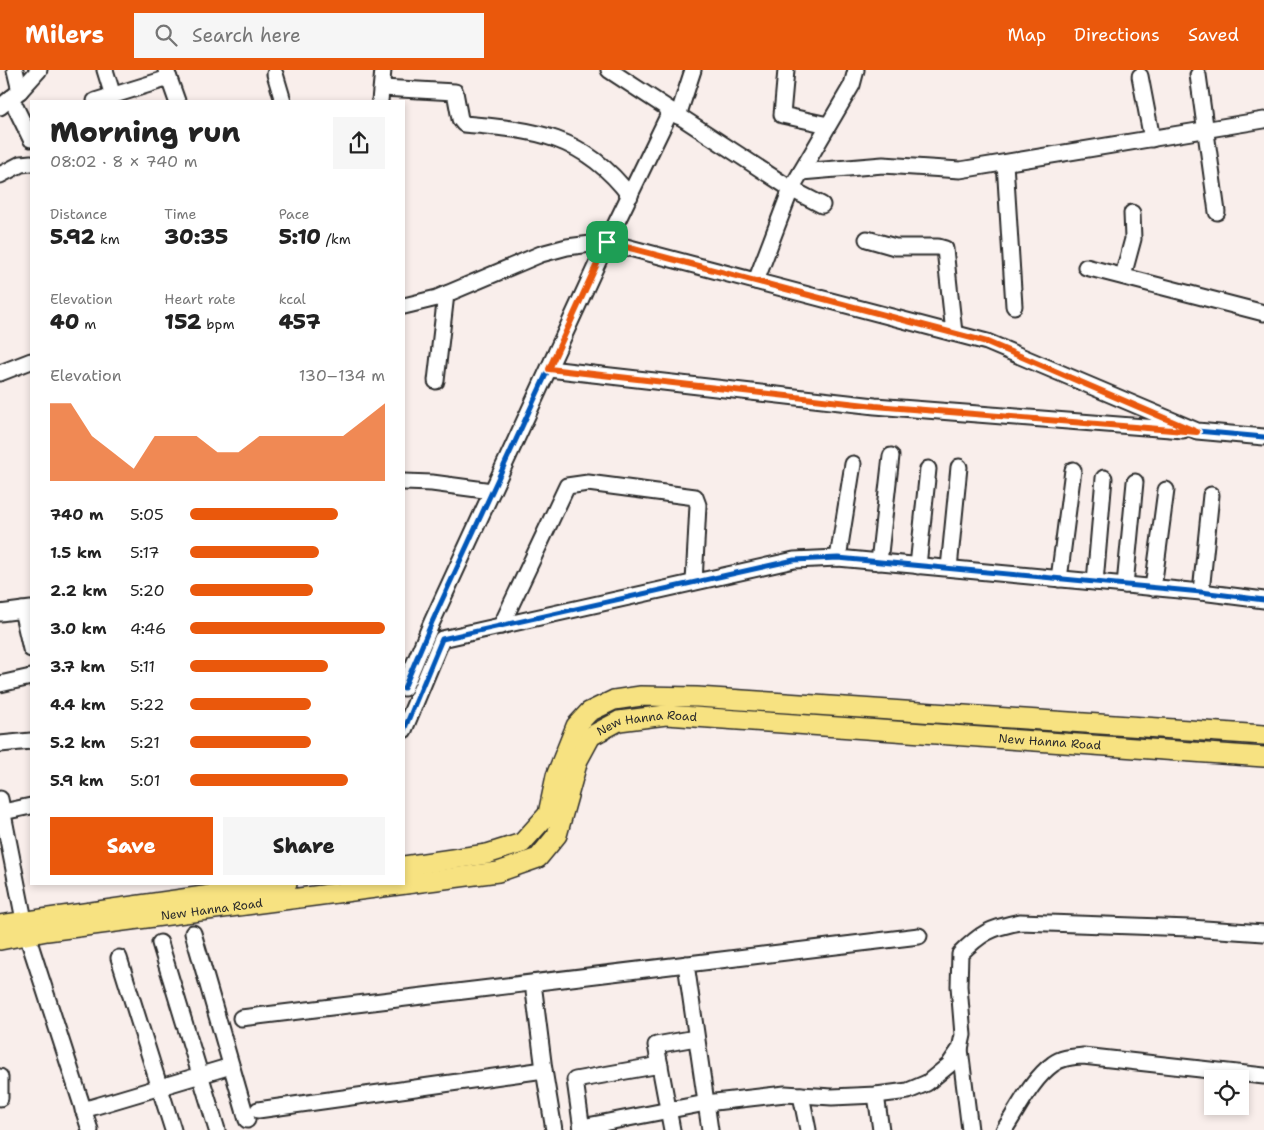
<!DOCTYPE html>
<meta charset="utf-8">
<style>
:root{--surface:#fff;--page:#f6f6f6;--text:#222;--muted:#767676;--accent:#ea580c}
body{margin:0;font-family:"Shantell Sans",sans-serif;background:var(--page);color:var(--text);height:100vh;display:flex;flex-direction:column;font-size:19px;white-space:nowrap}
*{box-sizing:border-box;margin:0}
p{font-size:16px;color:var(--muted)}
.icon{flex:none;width:28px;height:28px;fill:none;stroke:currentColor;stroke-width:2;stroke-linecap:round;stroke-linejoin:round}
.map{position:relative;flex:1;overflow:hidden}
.sheet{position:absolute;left:30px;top:30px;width:375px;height:785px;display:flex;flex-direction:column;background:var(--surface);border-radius:0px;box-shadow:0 2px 8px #0003}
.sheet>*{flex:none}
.fabs{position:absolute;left:1204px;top:1000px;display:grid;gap:10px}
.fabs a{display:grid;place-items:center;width:45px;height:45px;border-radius:0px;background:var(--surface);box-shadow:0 2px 8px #0003;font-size:25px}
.pin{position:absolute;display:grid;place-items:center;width:42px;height:42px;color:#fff;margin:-21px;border-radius:10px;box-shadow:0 2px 8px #0006}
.round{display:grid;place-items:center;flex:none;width:52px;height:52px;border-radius:0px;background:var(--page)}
.overview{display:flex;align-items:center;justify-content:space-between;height:85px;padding:0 20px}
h1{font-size:28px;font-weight:800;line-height:38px}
.stats{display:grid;grid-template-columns:repeat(3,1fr);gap:8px;height:85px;padding:5px 20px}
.stats div{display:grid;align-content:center}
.stats b{font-size:21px;font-weight:800}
.stats small{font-size:14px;font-weight:400}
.stats p{font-size:14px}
.chart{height:140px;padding:10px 20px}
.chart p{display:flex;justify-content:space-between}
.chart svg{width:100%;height:90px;margin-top:5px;fill:var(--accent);opacity:.7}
.cta{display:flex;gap:10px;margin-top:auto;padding:10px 20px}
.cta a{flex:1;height:58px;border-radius:0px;background:var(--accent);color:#fff;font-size:20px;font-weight:800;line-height:58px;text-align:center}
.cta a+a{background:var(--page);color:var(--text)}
ul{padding:0 20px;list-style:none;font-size:16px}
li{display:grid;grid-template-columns:80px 60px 1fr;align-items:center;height:38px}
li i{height:12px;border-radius:6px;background:var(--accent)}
header{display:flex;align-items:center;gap:30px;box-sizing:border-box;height:70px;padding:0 25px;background:var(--accent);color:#fff}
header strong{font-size:24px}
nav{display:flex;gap:28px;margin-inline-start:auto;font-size:18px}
.search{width:350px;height:45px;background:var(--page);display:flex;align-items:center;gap:12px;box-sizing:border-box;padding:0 18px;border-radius:0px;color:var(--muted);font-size:19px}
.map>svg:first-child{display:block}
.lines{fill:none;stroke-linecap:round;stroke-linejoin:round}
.minor-casing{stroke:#2b2b2b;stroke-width:19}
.major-casing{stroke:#2b2b2b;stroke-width:22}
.minor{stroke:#fff;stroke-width:15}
.major{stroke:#f7e281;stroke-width:19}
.cycleway-casing{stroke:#fff;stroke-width:8}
.cycleway{stroke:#0057b8;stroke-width:5}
.route-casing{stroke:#fff;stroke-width:10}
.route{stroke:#ea580c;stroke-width:6}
.labels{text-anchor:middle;stroke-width:4.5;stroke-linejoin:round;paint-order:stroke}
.street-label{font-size:12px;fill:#2b2b2b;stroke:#fff}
</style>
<header>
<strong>Milers</strong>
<div class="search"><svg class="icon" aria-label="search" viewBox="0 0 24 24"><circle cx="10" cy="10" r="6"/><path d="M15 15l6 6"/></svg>Search here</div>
<nav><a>Map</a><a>Directions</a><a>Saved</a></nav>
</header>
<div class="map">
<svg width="1264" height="1060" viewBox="0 0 1264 1060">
<rect width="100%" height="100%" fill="#f9eeeb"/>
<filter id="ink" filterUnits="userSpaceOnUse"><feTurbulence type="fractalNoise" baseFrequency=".02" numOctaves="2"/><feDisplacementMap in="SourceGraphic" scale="10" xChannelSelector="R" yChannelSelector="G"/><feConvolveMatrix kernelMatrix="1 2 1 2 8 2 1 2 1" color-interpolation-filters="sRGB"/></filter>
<g filter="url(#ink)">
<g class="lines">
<g class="minor-casing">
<g id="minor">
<path d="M15,0L20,21"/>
<path d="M105,0L113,26"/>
<path d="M166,0L177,31"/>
<path d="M609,0L791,119L822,135"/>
<path d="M786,0L782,45L828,55"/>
<path d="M275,4L283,31"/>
<path d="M1198,5L1217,142"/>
<path d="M1140,6L1152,69"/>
<path d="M382,18L455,22L460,49L464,54C535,60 584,65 630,126"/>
<path d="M11,28L31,69"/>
<path d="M95,31L169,8"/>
<path d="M380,31L383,0"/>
<path d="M0,37L20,21L39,0"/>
<path d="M678,46L693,0"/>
<path d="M1005,93L1014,236"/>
<path d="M801,102L883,95L960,100L1264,50"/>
<path d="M0,105L21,94L31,93"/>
<path d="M867,169L895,177H938L945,179L954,263"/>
<path d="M1086,197L1264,243"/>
<path d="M1123,206L1133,169L1132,143"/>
<path d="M756,211L791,119L852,15L856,0"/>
<path d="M404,236L437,228L541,184L567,177L607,172L670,42"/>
<path d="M549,299L875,336L1183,360"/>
<path d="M0,303L31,291"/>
<path d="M436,311L446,224"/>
<path d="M404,412L432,413L492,421"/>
<path d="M838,488L853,394"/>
<path d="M879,492L891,386"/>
<path d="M918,496L928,399"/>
<path d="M949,498L959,397"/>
<path d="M1059,509L1073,400"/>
<path d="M1095,512L1104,408"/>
<path d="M1125,515L1135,412"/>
<path d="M1153,518L1166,420"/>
<path d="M1201,522L1211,425"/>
<path d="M22,540L31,579"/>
<path d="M0,543L31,539"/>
<path d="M501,556L567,416L588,413L695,427L698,435L694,512"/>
<path d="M0,614L31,607"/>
<path d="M404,618L432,552L607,172L987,272L1197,361L1264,367"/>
<path d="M404,660L442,569L794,490L838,488L1201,522L1264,530"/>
<path d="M0,674L31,671"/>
<path d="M0,729L27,865L90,1060"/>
<path d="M3,742L31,736"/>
<path d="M193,863L247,1050"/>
<path d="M160,873L217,1060"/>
<path d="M119,888L173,1060"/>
<path d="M686,894L710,1060"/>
<path d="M533,913L544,1000L554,1060"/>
<path d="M241,948L919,866"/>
<path d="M960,979L970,1060"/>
<path d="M0,1007V1028"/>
<path d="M801,1025L808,1060"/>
<path d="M876,1025L881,1060"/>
<path d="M83,1040L231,996"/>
<path d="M258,1040L544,1000"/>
<path d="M582,1057L706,1033L785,1024L832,1027L876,1025L908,1021L927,1013L949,995L960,979L963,965L959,916L960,884C981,863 990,858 1020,852L1190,858L1264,863"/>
<path d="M582,1060L575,1010L660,995"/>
<path d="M672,1060L656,975L696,968"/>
<path d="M1004,1060C1018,1039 1032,1009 1053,994C1062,987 1073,987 1083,986L1264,1006"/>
</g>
</g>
<g class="major-casing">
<g id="major">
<path d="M404,796L487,784L522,773L548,744L556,706L576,656L589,642L614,630L641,626L697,627L1264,665"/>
<path d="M0,855L287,814"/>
<path id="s1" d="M0,870L47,861L498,802L538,788L557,765L578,690L591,666L619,651L666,645L1264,687"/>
</g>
</g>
<use href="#minor" class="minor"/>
<use href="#major" class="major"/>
<g class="cycleway-casing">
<g id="cycleway">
<path d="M404,618L432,552L607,172L987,272L1197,361L1264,367"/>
<path d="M404,660L442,569L794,490L838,488L1201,522L1264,530"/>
</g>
</g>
<use href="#cycleway" class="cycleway"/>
</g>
</g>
<g class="lines" filter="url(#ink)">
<g class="route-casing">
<path id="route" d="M607,172L987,272L1197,362L875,336L549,299Z"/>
</g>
<use href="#route" class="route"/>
</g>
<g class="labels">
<g class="street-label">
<text dy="4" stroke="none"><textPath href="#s1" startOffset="739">New Hanna Road</textPath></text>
<text dy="4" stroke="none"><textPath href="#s1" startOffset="1144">New Hanna Road</textPath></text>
<text dy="4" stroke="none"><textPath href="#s1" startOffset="214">New Hanna Road</textPath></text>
</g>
</g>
</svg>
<div class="fabs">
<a><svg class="icon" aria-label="locate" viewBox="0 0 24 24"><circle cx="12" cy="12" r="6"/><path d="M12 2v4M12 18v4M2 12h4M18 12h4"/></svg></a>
</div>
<div class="pin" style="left:607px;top:172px;background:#1e9e55"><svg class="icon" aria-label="arrive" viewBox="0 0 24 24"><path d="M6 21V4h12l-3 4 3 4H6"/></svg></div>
<section class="sheet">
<div class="overview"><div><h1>Morning run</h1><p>08:02 · 8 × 740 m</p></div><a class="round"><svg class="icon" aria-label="share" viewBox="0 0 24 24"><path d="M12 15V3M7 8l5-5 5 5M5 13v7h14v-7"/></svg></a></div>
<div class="stats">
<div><p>Distance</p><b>5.92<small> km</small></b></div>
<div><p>Time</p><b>30:35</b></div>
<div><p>Pace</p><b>5:10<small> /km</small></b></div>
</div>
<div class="stats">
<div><p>Elevation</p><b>40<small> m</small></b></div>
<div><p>Heart rate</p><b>152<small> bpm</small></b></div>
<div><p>kcal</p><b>457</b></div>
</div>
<div class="chart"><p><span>Elevation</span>130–134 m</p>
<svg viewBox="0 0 160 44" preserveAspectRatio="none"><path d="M0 44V6L10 6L20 22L30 30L40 38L50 22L60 22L70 22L80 30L90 30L100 22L110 22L120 22L130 22L140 22L150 14L160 6V44z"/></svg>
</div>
<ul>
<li><b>740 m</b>5:05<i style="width:76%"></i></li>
<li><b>1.5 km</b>5:17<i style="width:66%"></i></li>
<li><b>2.2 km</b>5:20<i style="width:63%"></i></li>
<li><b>3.0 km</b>4:46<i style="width:100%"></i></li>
<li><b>3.7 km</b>5:11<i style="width:71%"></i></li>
<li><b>4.4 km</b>5:22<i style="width:62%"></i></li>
<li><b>5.2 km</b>5:21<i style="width:62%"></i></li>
<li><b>5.9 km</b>5:01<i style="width:81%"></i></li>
</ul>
<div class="cta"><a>Save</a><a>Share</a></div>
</section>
</div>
